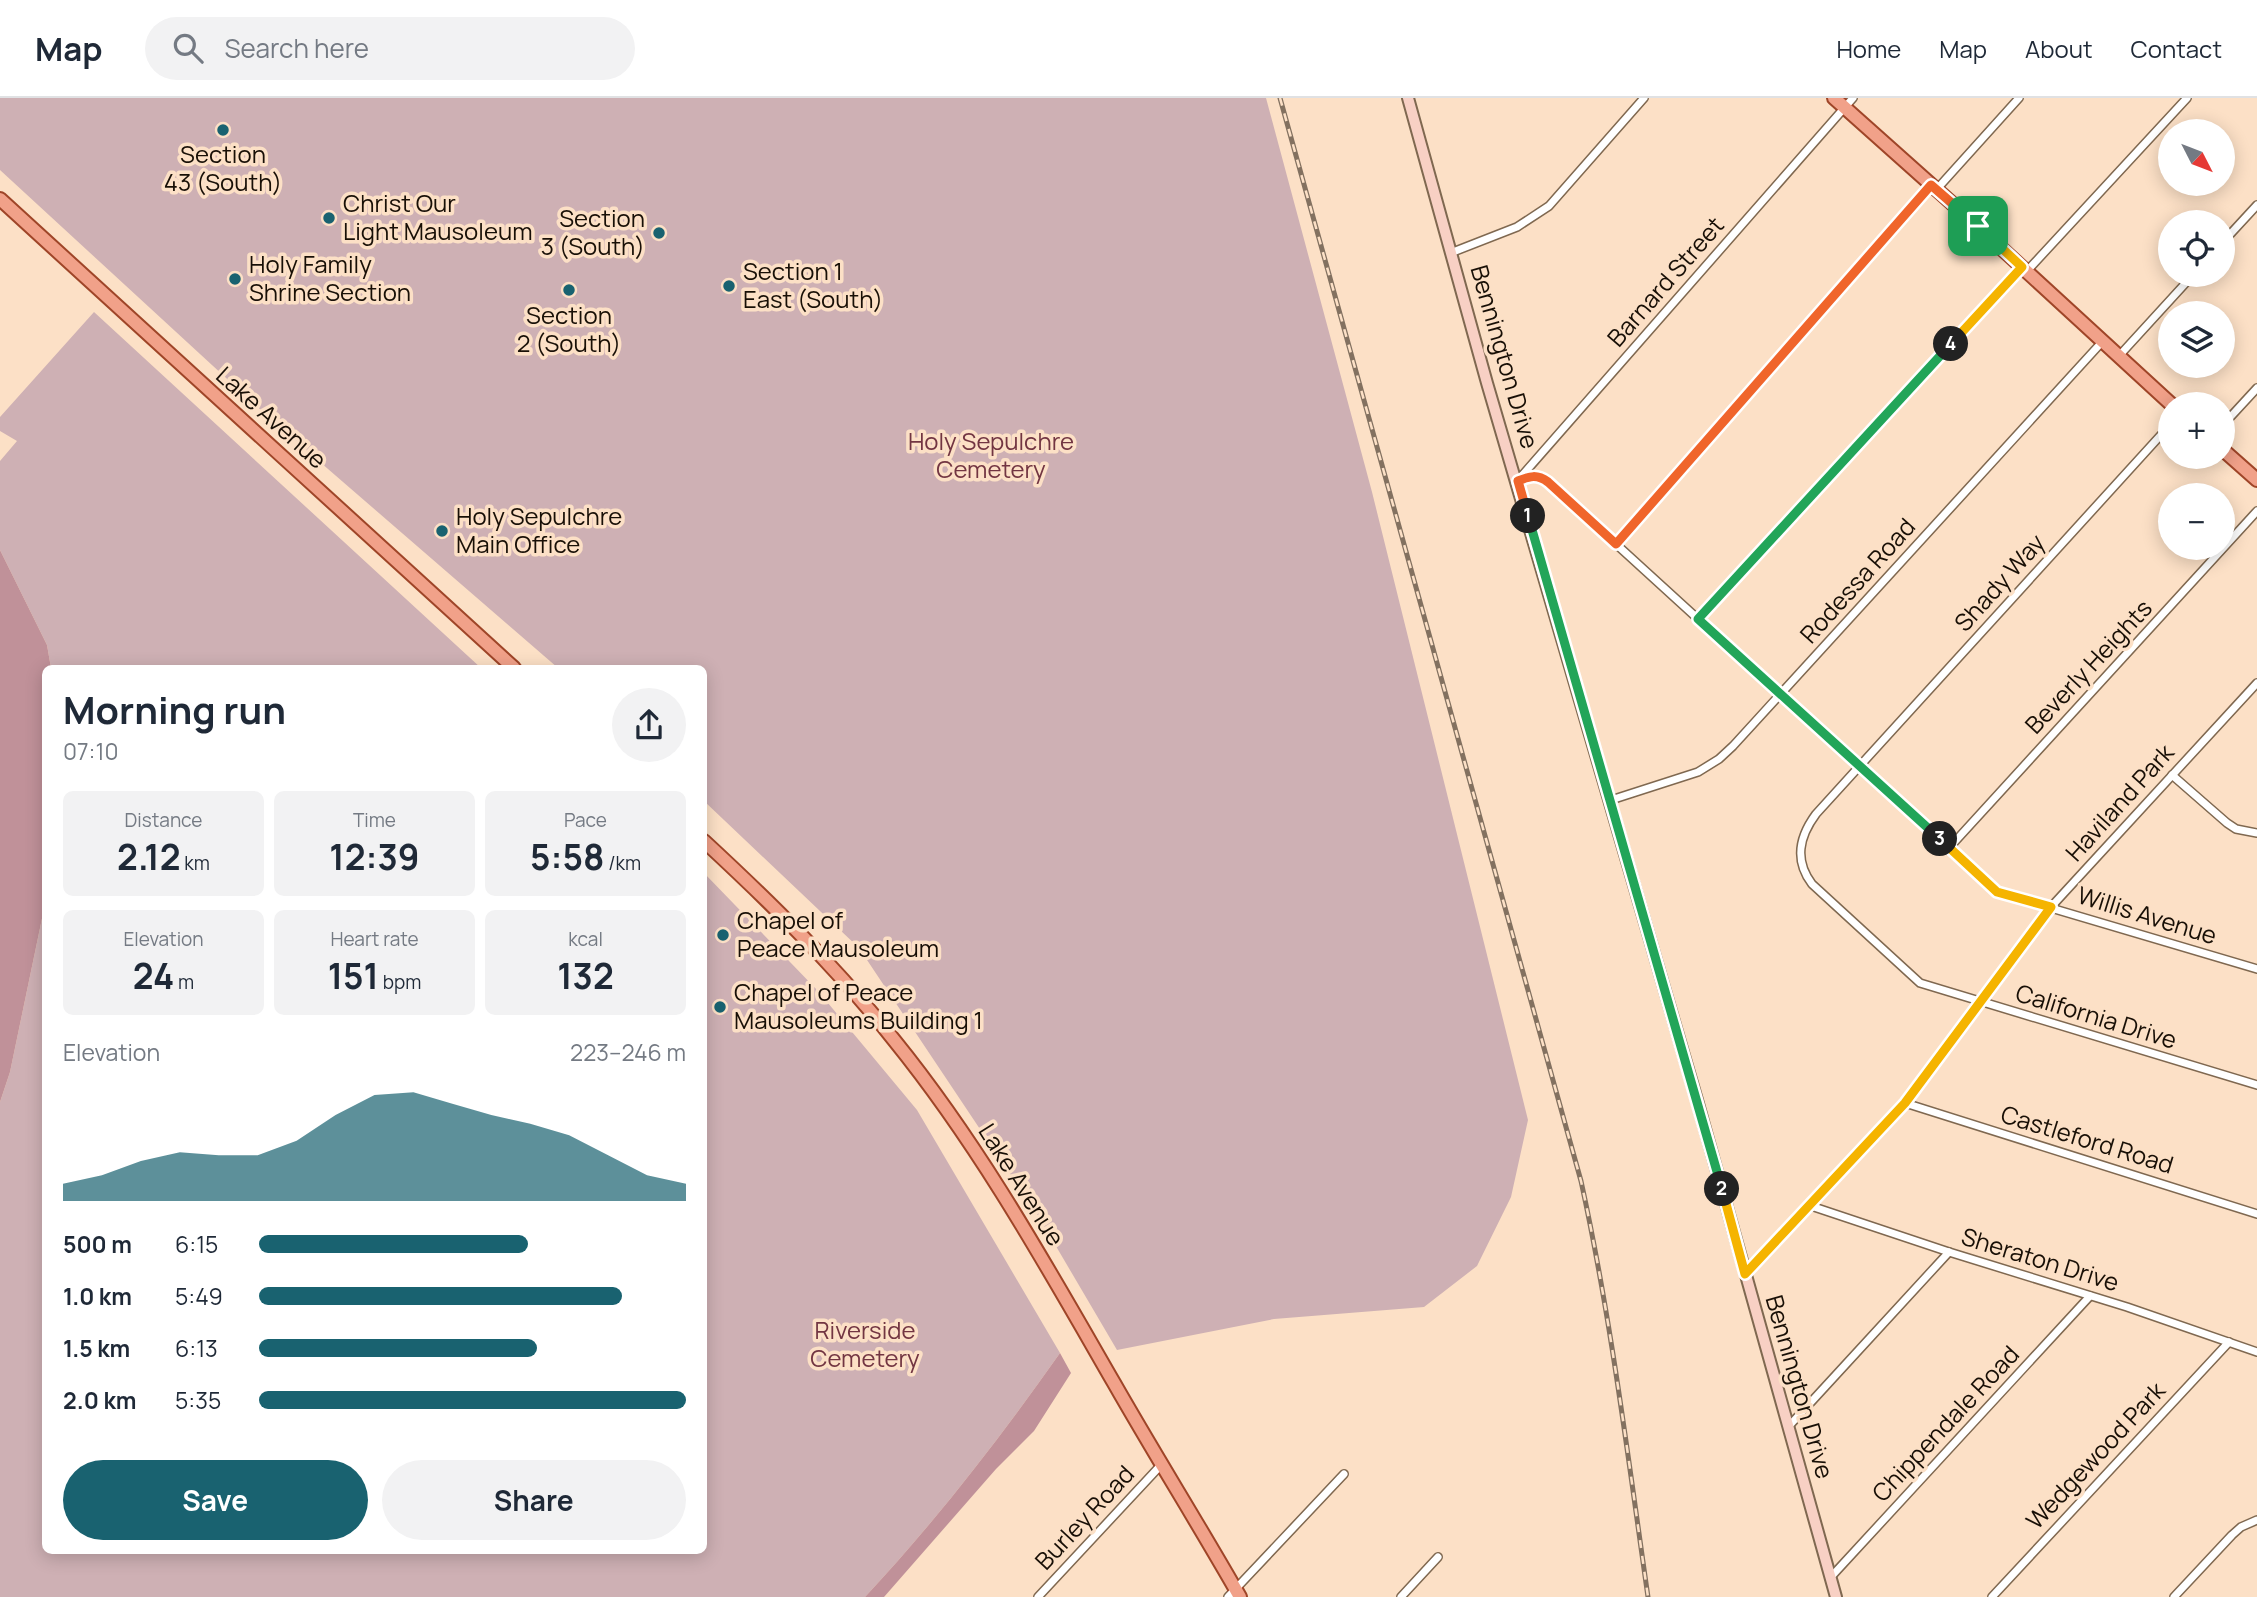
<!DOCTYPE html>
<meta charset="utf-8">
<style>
:root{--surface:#fff;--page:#f2f2f3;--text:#1f2937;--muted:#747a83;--line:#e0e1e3;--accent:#196270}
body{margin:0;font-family:Manrope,sans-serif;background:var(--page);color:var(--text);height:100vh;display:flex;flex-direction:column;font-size:26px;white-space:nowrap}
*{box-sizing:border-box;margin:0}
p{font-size:23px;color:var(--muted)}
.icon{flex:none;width:38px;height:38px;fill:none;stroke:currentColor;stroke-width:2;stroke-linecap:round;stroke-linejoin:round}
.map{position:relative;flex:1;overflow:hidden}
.details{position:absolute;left:42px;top:567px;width:665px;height:889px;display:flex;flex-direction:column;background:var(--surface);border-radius:10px;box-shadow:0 4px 18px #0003}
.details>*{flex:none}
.needle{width:46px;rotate:132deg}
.controls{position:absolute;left:2158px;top:21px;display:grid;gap:14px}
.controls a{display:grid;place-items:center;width:77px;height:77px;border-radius:50%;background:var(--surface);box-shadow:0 4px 18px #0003;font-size:35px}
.pin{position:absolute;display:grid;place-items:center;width:60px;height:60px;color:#fff;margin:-30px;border-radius:14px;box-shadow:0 4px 10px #0006}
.km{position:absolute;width:35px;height:35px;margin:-18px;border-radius:50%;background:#222;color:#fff;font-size:19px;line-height:35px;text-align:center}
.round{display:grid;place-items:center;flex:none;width:74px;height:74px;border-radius:37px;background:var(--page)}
.summary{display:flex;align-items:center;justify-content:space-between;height:119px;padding:0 21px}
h1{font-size:38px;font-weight:700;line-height:52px}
.figures{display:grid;grid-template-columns:repeat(3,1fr);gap:10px;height:119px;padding:7px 21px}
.figures div{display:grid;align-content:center;border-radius:10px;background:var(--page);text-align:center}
.figures b{font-size:35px;font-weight:700}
.figures small{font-size:19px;font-weight:400}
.figures p{font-size:19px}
.chart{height:196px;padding:14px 21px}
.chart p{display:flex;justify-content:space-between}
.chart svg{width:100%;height:126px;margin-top:7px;fill:var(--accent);opacity:.7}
.cta{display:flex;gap:14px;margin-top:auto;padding:14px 21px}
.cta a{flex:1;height:80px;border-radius:42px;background:var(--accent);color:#fff;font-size:28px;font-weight:700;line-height:80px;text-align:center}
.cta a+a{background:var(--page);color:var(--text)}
ul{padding:0 21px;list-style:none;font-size:23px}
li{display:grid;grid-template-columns:112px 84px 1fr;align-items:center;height:52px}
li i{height:18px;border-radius:9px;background:var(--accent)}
header{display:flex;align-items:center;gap:42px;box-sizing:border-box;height:98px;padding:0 35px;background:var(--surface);border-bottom:2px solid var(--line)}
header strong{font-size:33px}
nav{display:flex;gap:38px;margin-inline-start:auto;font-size:24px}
.search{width:490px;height:63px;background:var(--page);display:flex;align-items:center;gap:18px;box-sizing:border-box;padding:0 24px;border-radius:38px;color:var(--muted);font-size:26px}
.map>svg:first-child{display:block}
.green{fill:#ceb0b4}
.forest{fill:#c09199}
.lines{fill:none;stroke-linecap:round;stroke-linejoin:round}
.street-casing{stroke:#7f6850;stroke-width:10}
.secondary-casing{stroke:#7f6850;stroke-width:14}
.primary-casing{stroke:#9f4528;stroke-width:16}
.street{stroke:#fff;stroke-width:7}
.secondary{stroke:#f8d0c4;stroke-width:10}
.primary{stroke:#f1a189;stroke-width:12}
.rail-casing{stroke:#837160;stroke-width:5}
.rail{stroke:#fce0c6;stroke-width:2.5;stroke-dasharray:8;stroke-linecap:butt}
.split-1-casing{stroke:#fff;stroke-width:14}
.split-2-casing{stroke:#fff;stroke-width:14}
.split-3-casing{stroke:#fff;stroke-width:14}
.split-4-casing{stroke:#fff;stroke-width:14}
.split-5-casing{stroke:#fff;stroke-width:14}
.split-1{stroke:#f0652b;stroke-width:9}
.split-2{stroke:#22a559;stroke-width:9}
.split-3{stroke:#f5b400;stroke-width:9}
.split-4{stroke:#22a559;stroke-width:9}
.split-5{stroke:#f5b400;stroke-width:9}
.poi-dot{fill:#196270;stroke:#fce0c6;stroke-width:2.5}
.labels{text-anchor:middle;stroke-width:7;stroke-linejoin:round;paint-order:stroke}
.poi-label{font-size:24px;fill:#180f06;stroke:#fce0c6;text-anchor:start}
.street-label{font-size:24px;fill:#180f06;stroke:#fce0c6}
.park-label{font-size:24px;fill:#723542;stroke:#fce0c6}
</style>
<header>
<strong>Map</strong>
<div class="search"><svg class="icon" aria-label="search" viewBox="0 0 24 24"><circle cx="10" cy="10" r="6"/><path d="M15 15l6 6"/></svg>Search here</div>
<nav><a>Home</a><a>Map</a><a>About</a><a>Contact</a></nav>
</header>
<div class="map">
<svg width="2257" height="1499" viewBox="0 0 2257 1499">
<rect width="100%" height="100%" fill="#fce0c6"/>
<g class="green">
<path d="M0,0H1266L1372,394L1528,1022L1511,1099L1477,1168L1424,1209L1274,1221L1117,1252L1040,1121L859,850L704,703V570H558L276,326L0,72Z"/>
<path d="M94,214L481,570H51L47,547L0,452V363L17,343L0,333V319Z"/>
<path d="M704,775L818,893L917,1012L1060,1255C1000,1340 936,1423 865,1499H0V1004L10,974L45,806L46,1452H704Z"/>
</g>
<g class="forest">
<path d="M0,452L47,547L51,570H46L45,806L10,974L0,1004Z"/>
<path d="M1060,1255L1071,1275L1034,1333L996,1371L884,1499H865C936,1423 1000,1340 1060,1255Z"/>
</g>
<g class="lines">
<g class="street-casing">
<g id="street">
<path d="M1936,92L2019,0"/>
<path d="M2222,145L2257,107"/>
<path d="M1453,154L1517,129L1549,108L1644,0"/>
<path d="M2027,173L2187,0"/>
<path d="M2118,259L2193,177"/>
<path d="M2170,327L1816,716C1799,739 1794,762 1812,786L1920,885L2257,987"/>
<path d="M2222,328L2257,290"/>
<path d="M1519,381L1853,0"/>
<path d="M1518,383L1533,377L1548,384L1997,794L2257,871"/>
<path d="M1616,446L1931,87"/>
<path d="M1698,521L2022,169"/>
<path d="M2172,677L2227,725L2236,731L2257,735"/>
<path d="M1611,702L1698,674L1719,661L1733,648L2102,244"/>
<path d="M1949,750L2257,413"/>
<path d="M1905,1005L2257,1116"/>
<path d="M1811,1108L1949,1154L2127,1209L2257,1254"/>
<path d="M1745,1176L1905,1005L2051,809L2257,585"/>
<path d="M1789,1328L1949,1154"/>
<path d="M1830,1480L2090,1198"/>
<path d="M1038,1499L1161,1367"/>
<path d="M1228,1499L1344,1376"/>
<path d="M1401,1499L1438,1459"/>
<path d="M1992,1499L2229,1244"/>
<path d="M2174,1499L2232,1437L2241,1429L2257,1422"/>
</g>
</g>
<g class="secondary-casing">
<path id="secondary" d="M1408,0L1487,285L1697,1002L1836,1499"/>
</g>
<g class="primary-casing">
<g id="primary">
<path d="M1834,0L1964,116L2171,306"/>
<path d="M0,101L514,570"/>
<path d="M2222,351L2257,382"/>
<path d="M704,743C771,805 837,870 894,942C980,1048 1046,1167 1114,1285C1155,1357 1199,1427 1240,1499"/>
</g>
</g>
<use href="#street" class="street"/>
<use href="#secondary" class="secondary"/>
<use href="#primary" class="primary"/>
<g class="rail-casing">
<path id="rail" d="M1280,0L1581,1083C1611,1220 1628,1360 1648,1499"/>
</g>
<use href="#rail" class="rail"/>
</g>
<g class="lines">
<g class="split-1-casing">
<path id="split-1" d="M1528,418L1518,383C1530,378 1537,376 1548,384L1616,446L1931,87L1978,128"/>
</g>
<g class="split-2-casing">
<path id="split-2" d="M1528,418L1722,1091"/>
</g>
<g class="split-3-casing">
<path id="split-3" d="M1722,1091L1745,1176L1905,1005L2051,809L1997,794L1940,741"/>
</g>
<g class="split-4-casing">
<path id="split-4" d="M1940,741L1698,521L1951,246"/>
</g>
<g class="split-5-casing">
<path id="split-5" d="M1951,246L2022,169L1978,128"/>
</g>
<use href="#split-1" class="split-1"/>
<use href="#split-2" class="split-2"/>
<use href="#split-3" class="split-3"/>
<use href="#split-4" class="split-4"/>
<use href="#split-5" class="split-5"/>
</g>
<g class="poi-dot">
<circle cx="223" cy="32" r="7"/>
<circle cx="329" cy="120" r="7"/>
<circle cx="659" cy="135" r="7"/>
<circle cx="235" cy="181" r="7"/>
<circle cx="729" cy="188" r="7"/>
<circle cx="569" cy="192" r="7"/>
<circle cx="442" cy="433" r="7"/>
<circle cx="723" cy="837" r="7"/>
<circle cx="720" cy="909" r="7"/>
</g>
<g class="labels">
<g class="poi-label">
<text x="223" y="65" text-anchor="middle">Section<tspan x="223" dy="28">43 (South)</tspan></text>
<text x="343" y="114">Christ Our<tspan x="343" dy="28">Light Mausoleum</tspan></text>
<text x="645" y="129" text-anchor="end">Section<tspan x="645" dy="28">3 (South)</tspan></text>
<text x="249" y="175">Holy Family<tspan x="249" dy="28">Shrine Section</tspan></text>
<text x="743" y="182">Section 1<tspan x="743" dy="28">East (South)</tspan></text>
<text x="569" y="226" text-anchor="middle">Section<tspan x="569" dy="28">2 (South)</tspan></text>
<text x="456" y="427">Holy Sepulchre<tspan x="456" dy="28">Main Office</tspan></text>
<text x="737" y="831">Chapel of<tspan x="737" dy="28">Peace Mausoleum</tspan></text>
<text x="734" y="903">Chapel of Peace<tspan x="734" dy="28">Mausoleums Building 1</tspan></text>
</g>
<g class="street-label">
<text transform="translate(1666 184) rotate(-49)" y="8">Barnard Street</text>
<text transform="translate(1504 259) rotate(74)" y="8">Bennington Drive</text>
<text transform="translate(271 320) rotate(42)" y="8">Lake Avenue</text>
<text transform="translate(1858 483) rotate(-48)" y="8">Rodessa Road</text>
<text transform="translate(2000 485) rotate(-48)" y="8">Shady Way</text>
<text transform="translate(2089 569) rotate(-47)" y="8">Beverly Heights</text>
<text transform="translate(2120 705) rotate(-48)" y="8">Haviland Park</text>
<text transform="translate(2147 818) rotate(17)" y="8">Willis Avenue</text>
<text transform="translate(2096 919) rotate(17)" y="8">California Drive</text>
<text transform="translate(2087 1042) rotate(17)" y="8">Castleford Road</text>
<text transform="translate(1021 1087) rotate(58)" y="8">Lake Avenue</text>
<text transform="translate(2040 1162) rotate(17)" y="8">Sheraton Drive</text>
<text transform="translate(1799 1289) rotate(74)" y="8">Bennington Drive</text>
<text transform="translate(1946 1326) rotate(-47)" y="8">Chippendale Road</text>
<text transform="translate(2096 1358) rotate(-47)" y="8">Wedgewood Park</text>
<text transform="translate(1085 1420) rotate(-47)" y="8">Burley Road</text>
</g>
<g class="park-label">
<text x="991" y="352">Holy Sepulchre<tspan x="991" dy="28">Cemetery</tspan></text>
<text x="865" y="1241">Riverside<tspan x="865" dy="28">Cemetery</tspan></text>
</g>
</g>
</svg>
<div class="controls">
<a><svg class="needle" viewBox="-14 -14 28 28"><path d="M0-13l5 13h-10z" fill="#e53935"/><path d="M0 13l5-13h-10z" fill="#747a83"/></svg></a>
<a><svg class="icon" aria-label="locate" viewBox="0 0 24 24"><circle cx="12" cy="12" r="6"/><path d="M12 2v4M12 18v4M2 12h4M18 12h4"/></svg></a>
<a><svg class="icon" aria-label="layers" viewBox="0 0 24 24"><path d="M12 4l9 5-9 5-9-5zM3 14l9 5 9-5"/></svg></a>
<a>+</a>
<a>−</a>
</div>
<div class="pin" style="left:1978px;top:128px;background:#1e9e55"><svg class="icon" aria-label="arrive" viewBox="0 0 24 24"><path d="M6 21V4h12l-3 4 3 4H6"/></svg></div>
<b class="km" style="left:1528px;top:418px">1</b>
<b class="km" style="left:1722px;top:1091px">2</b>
<b class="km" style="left:1940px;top:741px">3</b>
<b class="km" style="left:1951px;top:246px">4</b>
<section class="details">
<div class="summary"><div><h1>Morning run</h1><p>07:10</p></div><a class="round"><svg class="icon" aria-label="share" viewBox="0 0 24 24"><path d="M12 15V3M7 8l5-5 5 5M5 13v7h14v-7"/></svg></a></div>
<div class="figures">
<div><p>Distance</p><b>2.12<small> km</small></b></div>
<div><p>Time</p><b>12:39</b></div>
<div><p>Pace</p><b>5:58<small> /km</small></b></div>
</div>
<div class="figures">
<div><p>Elevation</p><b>24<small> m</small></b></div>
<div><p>Heart rate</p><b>151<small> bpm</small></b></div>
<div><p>kcal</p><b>132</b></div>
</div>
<div class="chart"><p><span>Elevation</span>223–246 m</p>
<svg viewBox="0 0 160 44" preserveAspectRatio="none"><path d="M0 44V38L10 35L20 30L30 27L40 28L50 28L60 23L70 14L80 7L90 6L100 10L110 14L120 17L130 21L140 28L150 35L160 38V44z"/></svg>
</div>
<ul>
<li><b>500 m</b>6:15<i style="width:63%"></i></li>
<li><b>1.0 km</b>5:49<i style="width:85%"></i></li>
<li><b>1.5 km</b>6:13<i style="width:65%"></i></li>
<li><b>2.0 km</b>5:35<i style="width:100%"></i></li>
</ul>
<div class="cta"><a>Save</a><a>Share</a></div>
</section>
</div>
